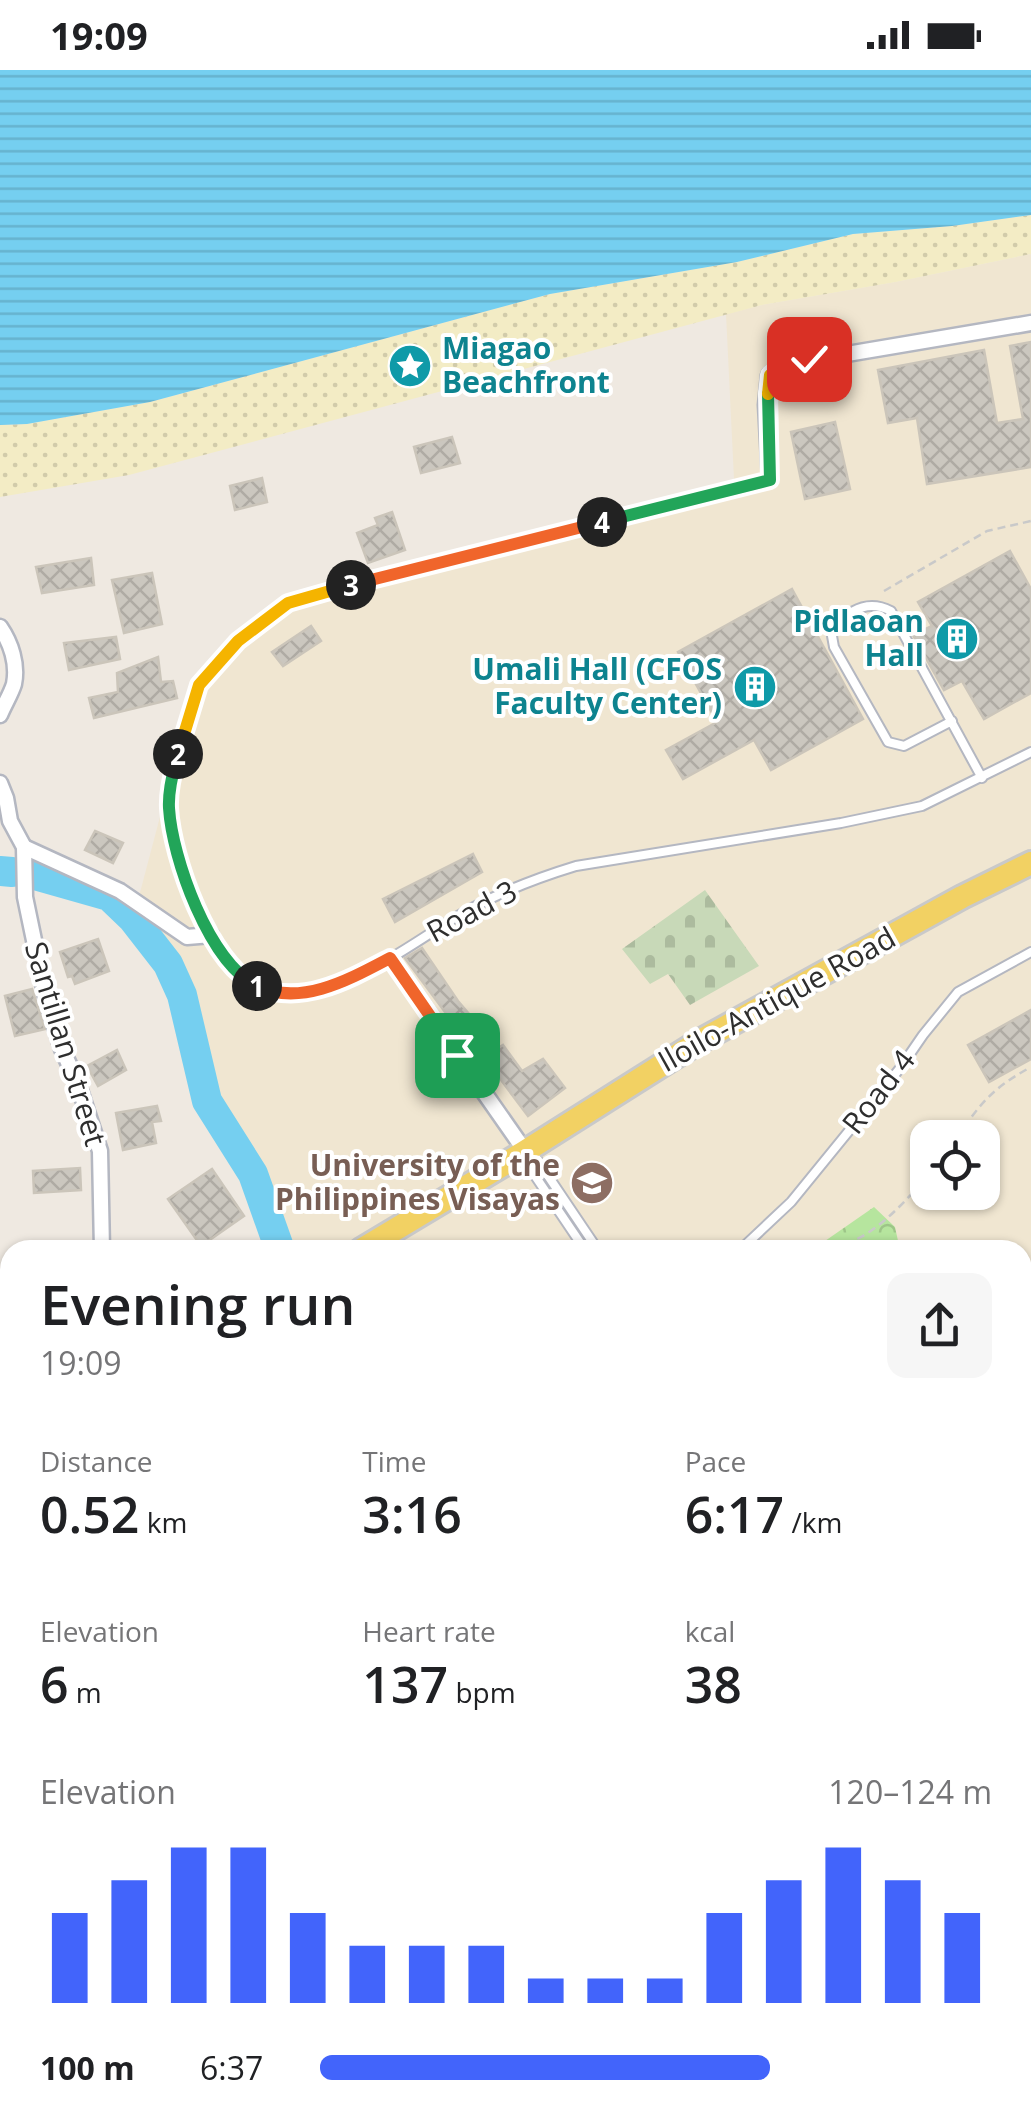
<!DOCTYPE html>
<meta charset="utf-8">
<style>
:root{--surface:#fff;--page:#f6f6f6;--text:#202124;--muted:#757577;--accent:#4264fb}
body{margin:0;font-family:"Open Sans",sans-serif;background:var(--page);color:var(--text);height:100vh;display:flex;flex-direction:column;font-size:38px;white-space:nowrap}
*{box-sizing:border-box;margin:0}
p{font-size:32px;color:var(--muted)}
.icon{flex:none;width:55px;height:55px;fill:none;stroke:currentColor;stroke-width:2;stroke-linecap:round;stroke-linejoin:round}
.map{position:relative;flex:1;overflow:hidden}
.sheet{position:absolute;left:0px;top:1170px;width:1032px;height:888px;display:flex;flex-direction:column;background:var(--surface);border-radius:30px 30px 0 0;box-shadow:0 2px 8px #0004}
.sheet>*{flex:none}
.tools{position:absolute;left:910px;top:1050px;display:grid;gap:20px}
.tools a{display:grid;place-items:center;width:90px;height:90px;border-radius:20px;background:var(--surface);box-shadow:0 2px 8px #0004;font-size:50px}
.pin{position:absolute;display:grid;place-items:center;width:85px;height:85px;color:#fff;margin:-42px;border-radius:20px;box-shadow:0 5px 15px #0006}
.km{position:absolute;width:50px;height:50px;margin:-25px;border-radius:50%;background:#222;color:#fff;font-size:28px;line-height:50px;text-align:center}
.round{display:grid;place-items:center;flex:none;width:105px;height:105px;border-radius:20px;background:var(--page)}
.head{display:flex;align-items:center;justify-content:space-between;height:170px;padding:0 40px}
h1{font-size:55px;font-weight:600;line-height:75px}
.figures{display:grid;grid-template-columns:repeat(3,1fr);gap:15px;height:170px;padding:10px 40px}
.figures div{display:grid;align-content:center}
.figures b{font-size:50px;font-weight:600}
.figures small{font-size:28px;font-weight:400}
.figures p{font-size:28px}
.chart{height:280px;padding:20px 40px}
.chart p{display:flex;justify-content:space-between}
.chart svg{width:100%;height:180px;margin-top:10px;stroke:var(--accent);stroke-width:6}
ul{padding:0 40px;list-style:none;font-size:32px}
li{display:grid;grid-template-columns:160px 120px 1fr;align-items:center;height:75px}
li i{height:25px;border-radius:12px;background:var(--accent)}
.status{display:flex;justify-content:space-between;align-items:center;height:70px;padding:0 50px;background:var(--surface);direction:ltr}
.status svg{height:28px;fill:currentColor}
.map>svg:first-child{display:block}
.education{fill:#f0e6d1;fill-rule:evenodd}
.forest{fill:url(#forest-crowns)}
.sand{fill:url(#sand-dots)}
.cemetery{fill:url(#cemetery-stones)}
.water{fill:url(#water-rules)}
.lines{fill:none;stroke-linecap:round;stroke-linejoin:round}
.stream{stroke:#75cff0;stroke-width:5}
.river{stroke:#75cff0;stroke-width:30}
.building{fill:url(#building-cross-hatch);stroke:#cbc5ba;stroke-width:2.5}
.service-casing{stroke:#b4b7c1;stroke-width:12}
.minor-casing{stroke:#b4b7c1;stroke-width:19}
.primary-casing{stroke:#c9c9c9;stroke-width:28}
.path{stroke:#c9c9c9;stroke-width:2.5;stroke-dasharray:8 5;stroke-linecap:butt}
.service{stroke:#fff;stroke-width:8}
.minor{stroke:#fff;stroke-width:14}
.primary{stroke:#f2d163;stroke-width:22}
.split-1-casing{stroke:#fff;stroke-width:20}
.split-2-casing{stroke:#fff;stroke-width:20}
.split-3-casing{stroke:#fff;stroke-width:20}
.split-4-casing{stroke:#fff;stroke-width:20}
.split-5-casing{stroke:#fff;stroke-width:20}
.split-6-casing{stroke:#fff;stroke-width:20}
.split-1{stroke:#f0652b;stroke-width:12}
.split-2{stroke:#22a559;stroke-width:12}
.split-3{stroke:#f5b400;stroke-width:12}
.split-4{stroke:#f0652b;stroke-width:12}
.split-5{stroke:#22a559;stroke-width:12}
.split-6{stroke:#f5b400;stroke-width:12}
.labels{text-anchor:middle;stroke-width:8;stroke-linejoin:round;paint-order:stroke}
.culture-label{font-size:30px;font-weight:bold;fill:#0d838f;stroke:#fff;text-anchor:end}
.street-label{font-size:30px;fill:#2e2e2e;stroke:#fff}
.education-label{font-size:30px;font-weight:bold;fill:#785e54;stroke:#fff;text-anchor:end}
</style>
<div class="status"><b>19:09</b><svg viewBox="0 0 49 12"><path d="M0 12V9h3v3zM5 12V6h3v6zM10 12V3h3v9zM15 12V0h3v12zM26 1h20v11H26zM47 4h2v5h-2z"/></svg></div>
<div class="map">
<svg width="1031" height="2056" viewBox="0 0 1031 2056">
<defs>
<pattern id="forest-crowns" width="20" height="18" patternUnits="userSpaceOnUse" patternTransform="scale(2.5)"><rect width="20" height="18" fill="#b6e59e"/><path d="M2 6a3 3 0 1 1 6 0M12 15a3 3 0 1 1 6 0" fill="none" stroke="#9dc588"/></pattern>
<pattern id="sand-dots" width="8" height="8" patternUnits="userSpaceOnUse" patternTransform="scale(2.5)"><rect width="8" height="8" fill="#f3ecc5"/><path d="M2 2h.1M6 6h.1" fill="none" stroke="#d1cbaa" stroke-width="1.8" stroke-linecap="round"/></pattern>
<pattern id="cemetery-stones" width="16" height="16" patternUnits="userSpaceOnUse" patternTransform="scale(2.5)"><rect width="16" height="16" fill="#c8d9b8"/><path d="M2 7V4a2 2 0 0 1 4 0v3zM10 15v-3a2 2 0 0 1 4 0v3z" fill="#acbb9e"/></pattern>
<pattern id="water-rules" width="6" height="5" patternUnits="userSpaceOnUse" patternTransform="scale(2.5)"><rect width="6" height="5" fill="#75cff0"/><path d="M0 2.5h6" fill="none" stroke="#66b2ce"/></pattern>
<pattern id="building-cross-hatch" width="8" height="8" patternUnits="userSpaceOnUse" patternTransform="scale(2.5)"><rect width="8" height="8" fill="#cbc7bf"/><path d="M0 0l8 8M0 8l8-8" fill="none" stroke="#afaba4"/></pattern>
</defs>
<rect width="100%" height="100%" fill="#efe9e1"/>
<path class="education" d="M1031,184V2056H875L867,2048H1022V1180H280L253,1104L207,1031L182,925L168,894L133,849L175,690L196,630L216,602L284,541L489,484L734,409L726,244L762,235L896,212ZM928,1068H982V1122H928Z"/>
<path class="forest" d="M874,1137L895,1157L900,1180H812Z"/>
<path class="sand" d="M1031,145V184L896,212L762,235L129,405L0,427V355L27,354L150,332L550,224L737,192L853,164L952,156Z"/>
<path class="cemetery" d="M705,820L759,896L690,935L668,904L650,914L622,879Z"/>
<path class="water" d="M0,0H1031V145L952,156L853,164L737,192L550,224L150,332L27,354L0,355Z"/>
<g class="lines">
<path class="stream" d="M867,2048L875,2056"/>
<g class="river">
<path d="M0,801L12,802"/>
<path d="M35,805L109,826L133,849L168,894L182,925L207,1031L253,1104L280,1180"/>
<path d="M1022,1865L1031,1870"/>
</g>
</g>
<g class="building">
<path d="M1031,272V397L927,414L917,348L888,353L878,300L984,280L997,353L1023,349L1010,276Z"/>
<path d="M835,352L850,419L805,429L791,362Z"/>
<path d="M452,367L460,393L421,403L414,377Z"/>
<path d="M262,408L267,432L235,440L230,416Z"/>
<path d="M392,442L405,480L368,493L357,463L378,455L375,448Z"/>
<path d="M1010,481L1031,519V623L984,649L962,611L944,620L913,565L932,556L918,532Z"/>
<path d="M91,488L94,515L42,523L36,497Z"/>
<path d="M152,503L162,554L124,563L112,510Z"/>
<path d="M792,519L863,649L771,700L754,670L683,709L666,680L717,652L678,582Z"/>
<path d="M311,556L321,571L283,596L272,582Z"/>
<path d="M116,567L120,589L69,600L64,573Z"/>
<path d="M158,587L161,612L173,611L177,628L94,648L89,628L118,622L117,603Z"/>
<path d="M95,761L123,773L113,793L85,780Z"/>
<path d="M473,784L482,802L395,852L383,829Z"/>
<path d="M98,869L109,901L75,914L72,906L68,907L60,882Z"/>
<path d="M422,878L458,931L498,978L503,975L522,1001L543,989L565,1018L528,1046L495,1002L491,1004L405,888Z"/>
<path d="M32,919L45,959L15,966L5,926Z"/>
<path d="M1031,940V989L989,1012L968,975Z"/>
<path d="M117,980L126,1000L98,1016L87,996Z"/>
<path d="M157,1036L161,1051L152,1052L156,1073L123,1080L116,1043Z"/>
<path d="M80,1098L81,1120L34,1123L33,1101Z"/>
<path d="M212,1099L244,1146L201,1176L168,1129Z"/>
</g>
<g class="lines">
<g class="service-casing">
<g id="service">
<path d="M770,410L299,528C267,542 213,586 198,618C189,638 183,662 178,683C174,700 169,719 169,736C170,780 188,820 208,859C224,890 247,922 285,923C352,926 415,869 470,839C503,821 540,807 576,796L841,753L922,736L1031,682"/>
<path d="M952,651L904,676L888,672L834,577L832,566L837,551C855,539 869,530 891,541L982,708"/>
<path d="M532,1082L598,1180"/>
<path d="M523,1088L585,1180"/>
<path d="M740,1180L791,1132L901,997L923,965L958,922L1031,882"/>
<path d="M1001,2048L1005,2056"/>
</g>
</g>
<g class="minor-casing">
<g id="minor">
<path d="M770,410L766,335L769,305L782,295L1031,253"/>
<path d="M0,557C11,573 18,594 14,614C11,624 4,635 0,645"/>
<path d="M0,713L6,728L10,751L24,777L25,827L45,923L62,979L78,1014L100,1081L102,1180"/>
<path d="M24,777L120,821L187,867L211,865"/>
<path d="M390,888L525,1081"/>
<path d="M0,1885L10,1898"/>
<path d="M138,2048L147,2056"/>
</g>
</g>
<g class="primary-casing">
<g id="primary">
<path d="M361,1180L521,1084L700,971L962,827L1031,793"/>
<path d="M0,1335L10,1332"/>
</g>
</g>
<g class="path">
<path d="M884,521L987,461L1031,451"/>
<path d="M957,1068C980,1033 994,1017 1031,997"/>
<path d="M831,1180L853,1171"/>
<path d="M858,1180L855,1170C883,1157 907,1129 928,1106"/>
<path d="M1022,1760L1029,1762L1031,1756"/>
</g>
<use href="#service" class="service"/>
<use href="#minor" class="minor"/>
<use href="#primary" class="primary"/>
</g>
<g class="lines">
<g class="split-1-casing">
<path id="split-1" d="M257,916C301,937 350,909 390,888L457,985"/>
</g>
<g class="split-2-casing">
<path id="split-2" d="M178,684C173,701 168,720 169,738C172,788 209,893 257,916"/>
</g>
<g class="split-3-casing">
<path id="split-3" d="M178,684L199,615L238,571L288,533L351,515"/>
</g>
<g class="split-4-casing">
<path id="split-4" d="M351,515L602,452"/>
</g>
<g class="split-5-casing">
<path id="split-5" d="M602,452L770,410L768,324"/>
</g>
<g class="split-6-casing">
<path id="split-6" d="M768,324L770,305L782,295L809,289"/>
</g>
<use href="#split-1" class="split-1"/>
<use href="#split-2" class="split-2"/>
<use href="#split-3" class="split-3"/>
<use href="#split-4" class="split-4"/>
<use href="#split-5" class="split-5"/>
<use href="#split-6" class="split-6"/>
</g>
<defs>
<g id="sight-disc" transform="scale(2.25)"><circle r="9.5" fill="#0f9aa8" stroke="#fff"/><path d="M0-6L1.8-2.2L6-1.7L2.9 1.2L3.7 5.4L0 3.3L-3.7 5.4L-2.9 1.2L-6-1.7L-1.8-2.2Z" fill="#fff"/></g>
<g id="building-disc" transform="scale(2.25)"><circle r="9.5" fill="#0f9aa8" stroke="#fff"/><path d="M-4-6H4V6H1V3H-1V6H-4ZM-2.5-4.3h1.7v1.8h-1.7ZM.8-4.3h1.7v1.8H.8ZM-2.5-1h1.7V.8h-1.7ZM.8-1h1.7V.8H.8Z" fill="#fff"/></g>
<g id="university-disc" transform="scale(2.25)"><circle r="9.5" fill="#8d6e63" stroke="#fff"/><path d="M0-5L7-2L0 1L-7-2ZM-4 1L0 2.5L4 1V4Q0 6-4 4Z" fill="#fff"/></g>
</defs>
<g fill-rule="evenodd">
<use href="#sight-disc" x="410" y="296"/>
<use href="#building-disc" x="957" y="569"/>
<use href="#building-disc" x="755" y="617"/>
<use href="#university-disc" x="592" y="1113"/>
</g>
<g class="labels">
<g class="culture-label">
<text x="442" y="289" text-anchor="start">Miagao<tspan x="442" dy="34">Beachfront</tspan></text>
<text x="924" y="562">Pidlaoan<tspan x="924" dy="34">Hall</tspan></text>
<text x="722" y="610">Umali Hall (CFOS<tspan x="722" dy="34">Faculty Center)</tspan></text>
</g>
<g class="street-label">
<text transform="translate(472 842) rotate(-28)" y="10">Road 3</text>
<text transform="translate(777 930) rotate(-29)" y="10">Iloilo-Antique Road</text>
<text transform="translate(65 974) rotate(73)" y="10">Santillan Street</text>
<text transform="translate(879 1022) rotate(-52)" y="10">Road 4</text>
</g>
<g class="education-label">
<text x="560" y="1106">University of the<tspan x="560" dy="34">Philippines Visayas</tspan></text>
</g>
</g>
</svg>
<div class="tools">
<a><svg class="icon" aria-label="locate" viewBox="0 0 24 24"><circle cx="12" cy="12" r="6"/><path d="M12 2v4M12 18v4M2 12h4M18 12h4"/></svg></a>
</div>
<div class="pin" style="left:457px;top:985px;background:#1e9e55"><svg class="icon" aria-label="arrive" viewBox="0 0 24 24"><path d="M6 21V4h12l-3 4 3 4H6"/></svg></div>
<div class="pin" style="left:809px;top:289px;background:#d93025"><svg class="icon" aria-label="check" viewBox="0 0 24 24"><path d="M5 12l5 5 9-10"/></svg></div>
<b class="km" style="left:257px;top:916px">1</b>
<b class="km" style="left:178px;top:684px">2</b>
<b class="km" style="left:351px;top:515px">3</b>
<b class="km" style="left:602px;top:452px">4</b>
<section class="sheet">
<div class="head"><div><h1>Evening run</h1><p>19:09</p></div><a class="round"><svg class="icon" aria-label="share" viewBox="0 0 24 24"><path d="M12 15V3M7 8l5-5 5 5M5 13v7h14v-7"/></svg></a></div>
<div class="figures">
<div><p>Distance</p><b>0.52<small> km</small></b></div>
<div><p>Time</p><b>3:16</b></div>
<div><p>Pace</p><b>6:17<small> /km</small></b></div>
</div>
<div class="figures">
<div><p>Elevation</p><b>6<small> m</small></b></div>
<div><p>Heart rate</p><b>137<small> bpm</small></b></div>
<div><p>kcal</p><b>38</b></div>
</div>
<div class="chart"><p><span>Elevation</span>120–124 m</p>
<svg viewBox="0 0 160 44" preserveAspectRatio="none"><path d="M5 44V22M15 44V14M25 44V6M35 44V6M45 44V22M55 44V30M65 44V30M75 44V30M85 44V38M95 44V38M105 44V38M115 44V22M125 44V14M135 44V6M145 44V14M155 44V22"/></svg>
</div>
<ul>
<li><b>100 m</b>6:37<i style="width:67%"></i></li>
</ul>
</section>
</div>
